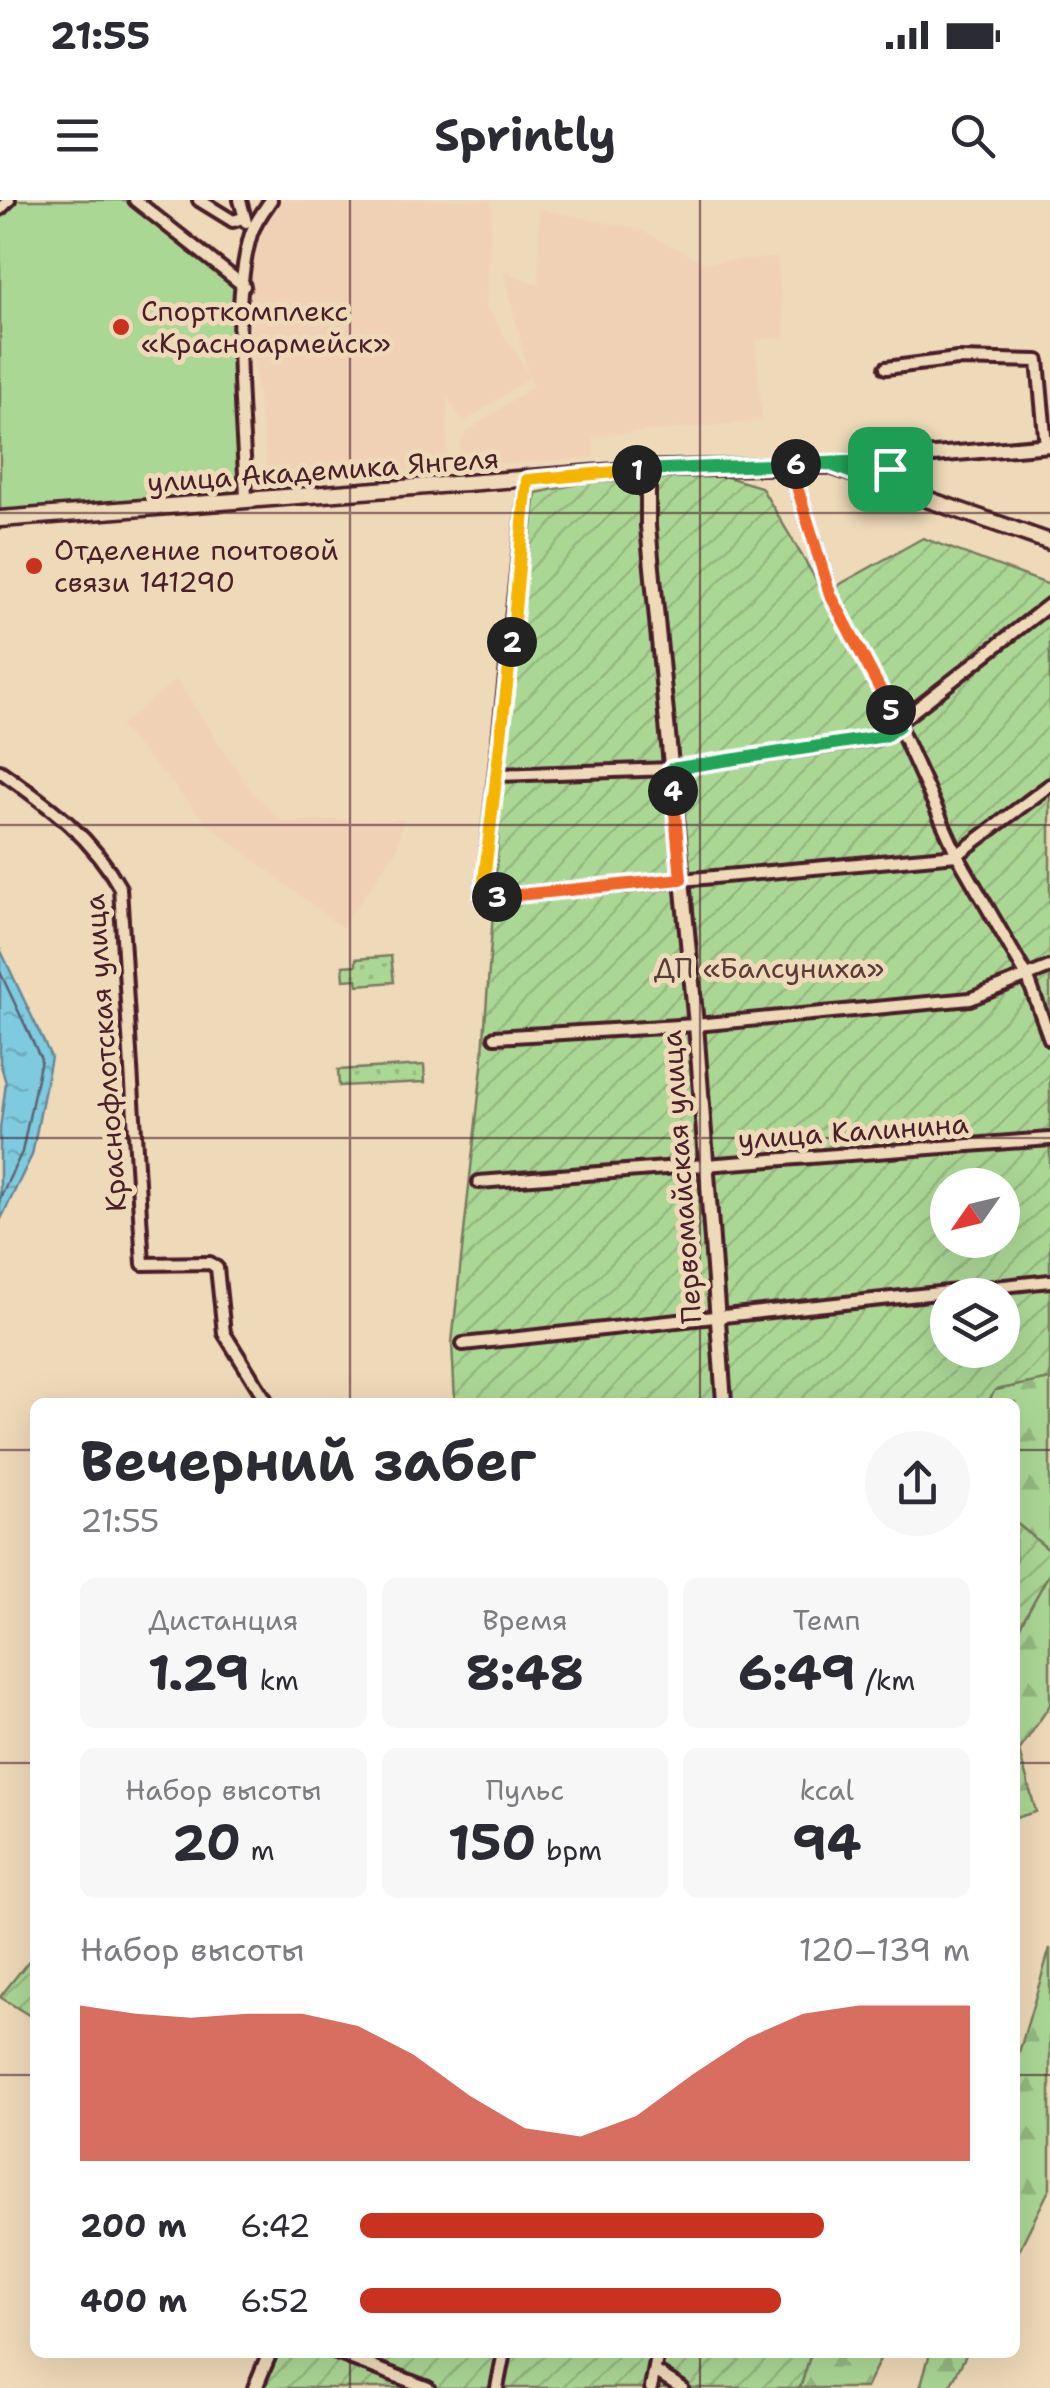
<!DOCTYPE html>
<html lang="ru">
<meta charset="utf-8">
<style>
:root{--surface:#fff;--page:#f7f7f7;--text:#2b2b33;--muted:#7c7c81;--accent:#c8321e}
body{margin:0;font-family:"Shantell Sans",sans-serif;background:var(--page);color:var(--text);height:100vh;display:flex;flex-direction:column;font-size:38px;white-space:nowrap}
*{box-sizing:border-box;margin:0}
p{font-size:32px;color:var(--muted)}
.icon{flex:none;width:55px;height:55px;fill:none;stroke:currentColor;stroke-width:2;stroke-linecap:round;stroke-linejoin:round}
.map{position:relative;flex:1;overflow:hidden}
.side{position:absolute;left:30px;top:1198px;width:990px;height:960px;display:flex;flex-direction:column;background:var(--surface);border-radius:15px;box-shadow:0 10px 40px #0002}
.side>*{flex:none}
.needle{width:65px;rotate:236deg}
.controls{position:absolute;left:930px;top:968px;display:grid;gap:20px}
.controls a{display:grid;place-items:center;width:90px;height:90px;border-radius:50%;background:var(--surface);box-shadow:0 10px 40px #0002;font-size:50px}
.pin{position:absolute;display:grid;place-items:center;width:85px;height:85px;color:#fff;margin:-42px;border-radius:20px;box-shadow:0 5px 15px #0006}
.km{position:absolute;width:50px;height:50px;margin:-25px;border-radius:50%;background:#222;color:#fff;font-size:28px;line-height:50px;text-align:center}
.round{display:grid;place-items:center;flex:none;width:105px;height:105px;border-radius:52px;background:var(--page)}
.headline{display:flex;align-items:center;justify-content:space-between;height:170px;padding:0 50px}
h1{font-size:55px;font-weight:700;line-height:75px}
.metrics{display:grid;grid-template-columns:repeat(3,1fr);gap:15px;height:170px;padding:10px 50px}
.metrics div{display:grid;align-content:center;border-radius:15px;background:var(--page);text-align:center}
.metrics b{font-size:50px;font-weight:700}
.metrics small{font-size:28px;font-weight:400}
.metrics p{font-size:28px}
.chart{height:280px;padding:20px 50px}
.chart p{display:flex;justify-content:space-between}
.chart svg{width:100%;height:180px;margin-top:10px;fill:var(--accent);opacity:.7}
ul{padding:0 50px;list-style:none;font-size:32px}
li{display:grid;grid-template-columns:160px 120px 1fr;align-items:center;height:75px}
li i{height:25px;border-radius:12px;background:var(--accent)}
.status{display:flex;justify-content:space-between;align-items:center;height:70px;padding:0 50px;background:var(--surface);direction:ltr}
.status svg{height:28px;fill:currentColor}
header{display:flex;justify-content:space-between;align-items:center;height:130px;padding:0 50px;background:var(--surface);font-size:45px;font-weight:700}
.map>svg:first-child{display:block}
.built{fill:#f1d1b6}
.grass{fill:url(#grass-dots);stroke:#7a7b60;stroke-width:2.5}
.forest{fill:url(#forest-firs);stroke:#7a7b60;stroke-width:2.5}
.garden{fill:url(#garden-furrows);stroke:#7a7b60;stroke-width:2.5;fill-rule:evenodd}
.pitch{fill:#abd795;stroke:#7a7b60;stroke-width:2.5}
.water{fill:url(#water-ripples);stroke:#698696;stroke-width:2.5}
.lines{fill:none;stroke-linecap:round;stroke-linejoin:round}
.shore{stroke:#5f6373;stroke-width:2.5}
.minor-casing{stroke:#4a1f2b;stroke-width:18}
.tertiary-casing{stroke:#4a1f2b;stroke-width:20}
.secondary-casing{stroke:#4a1f2b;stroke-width:21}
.minor{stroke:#eed9b8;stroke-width:10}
.tertiary{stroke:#eed9b8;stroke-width:12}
.secondary{stroke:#eed9b8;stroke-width:14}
.split-1-casing{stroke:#fff;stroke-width:20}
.split-2-casing{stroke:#fff;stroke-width:20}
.split-3-casing{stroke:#fff;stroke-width:20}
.split-4-casing{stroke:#fff;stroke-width:20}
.split-5-casing{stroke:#fff;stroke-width:20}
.split-6-casing{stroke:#fff;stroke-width:20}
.split-7-casing{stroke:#fff;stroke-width:20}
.split-1{stroke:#22a559;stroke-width:12}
.split-2{stroke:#f5b400;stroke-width:12}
.split-3{stroke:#f5b400;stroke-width:12}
.split-4{stroke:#f0652b;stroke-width:12}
.split-5{stroke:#22a559;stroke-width:12}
.split-6{stroke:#f0652b;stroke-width:12}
.split-7{stroke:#22a559;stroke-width:12}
.grid{fill:none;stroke:#4a1f2b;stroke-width:2.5;stroke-opacity:0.55}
.poi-dot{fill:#c8321e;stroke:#eed9b8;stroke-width:4}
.labels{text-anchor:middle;stroke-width:10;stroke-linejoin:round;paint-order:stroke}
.poi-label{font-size:28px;fill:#4a1f2b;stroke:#eed9b8;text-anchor:start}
.street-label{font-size:28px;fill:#4a1f2b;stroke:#eed9b8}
.park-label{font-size:28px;fill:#593b3b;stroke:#eed9b8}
</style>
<div class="status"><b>21:55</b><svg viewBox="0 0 49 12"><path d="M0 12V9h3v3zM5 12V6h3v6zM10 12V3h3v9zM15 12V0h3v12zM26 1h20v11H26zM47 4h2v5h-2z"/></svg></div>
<header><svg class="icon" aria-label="menu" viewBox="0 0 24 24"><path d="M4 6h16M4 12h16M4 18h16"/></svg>Sprintly<svg class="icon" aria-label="search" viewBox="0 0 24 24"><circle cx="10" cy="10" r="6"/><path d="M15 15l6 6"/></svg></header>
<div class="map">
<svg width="1050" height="2188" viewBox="0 0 1050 2188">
<defs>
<pattern id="grass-dots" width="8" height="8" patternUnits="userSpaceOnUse" patternTransform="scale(2.5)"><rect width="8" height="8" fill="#abd795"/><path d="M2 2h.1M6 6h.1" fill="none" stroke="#95b881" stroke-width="1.8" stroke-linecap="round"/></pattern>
<pattern id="forest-firs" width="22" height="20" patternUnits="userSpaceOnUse" patternTransform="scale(2.5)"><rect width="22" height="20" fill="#abd795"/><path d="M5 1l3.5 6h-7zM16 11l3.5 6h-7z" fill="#95b881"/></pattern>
<pattern id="garden-furrows" width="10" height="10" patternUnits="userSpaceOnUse" patternTransform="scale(2.5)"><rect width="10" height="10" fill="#abd795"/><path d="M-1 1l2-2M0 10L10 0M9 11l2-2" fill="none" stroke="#95b881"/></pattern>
<pattern id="water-ripples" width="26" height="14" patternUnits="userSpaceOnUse" patternTransform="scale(2.5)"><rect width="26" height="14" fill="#7ecade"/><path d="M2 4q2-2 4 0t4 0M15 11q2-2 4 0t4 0" fill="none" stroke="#6eadbf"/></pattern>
</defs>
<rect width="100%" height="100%" fill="#eed9b8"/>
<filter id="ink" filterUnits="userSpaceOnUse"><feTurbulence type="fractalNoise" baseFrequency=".01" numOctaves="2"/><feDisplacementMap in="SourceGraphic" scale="20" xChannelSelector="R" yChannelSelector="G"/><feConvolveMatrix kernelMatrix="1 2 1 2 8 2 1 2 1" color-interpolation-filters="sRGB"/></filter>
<g filter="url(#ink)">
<g class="built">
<path d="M277,0H492L486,106L528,173L504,71L539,86V9L640,30L704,63L777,58L785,137L755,140L762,221L593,236V258L460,266V244L467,232L533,186L530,177L464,222L447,197V266L440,270L269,280L254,164L248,67L259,25Z"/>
<path d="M176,479L251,591L283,622L404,619L396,651L342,728L209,625L120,526Z"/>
</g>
<g class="grass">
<path d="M391,756L394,782L358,785L357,779L344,780L343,766L356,765V759Z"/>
<path d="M424,865L425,882L339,886L338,870Z"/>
</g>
<g class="forest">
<path d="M1050,1179V1351L1015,1322V1202H988L994,1190Z"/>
<path d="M1050,1372V1505L1019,1551L1036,1612L1015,1618V1435Z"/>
<path d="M1050,1748V1988L1015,2058V1866Z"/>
<path d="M811,2153H883L866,2188H800Z"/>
<path d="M930,2153H967L949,2188H920Z"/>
</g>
<g class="garden">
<path d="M697,268L761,287L824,393L923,338L1050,385V1179L995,1190L988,1202H455L452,1143L482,867L503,574L536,293L648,269ZM948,985H1002V1040H948ZM948,1095H1002V1150H948Z"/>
<path d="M1015,1322L1050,1351V1372L1015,1435Z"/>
<path d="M35,1753V1819L0,1797Z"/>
<path d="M276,2153H811L800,2188H260Z"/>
</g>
<path class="pitch" d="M9,0H135L244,86L241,169L246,300L0,319V9Z"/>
<path class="water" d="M0,749L51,857L32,955L0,1021V929L6,883L0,862Z"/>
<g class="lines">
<path class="shore" d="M0,772L41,859L22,952L0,998"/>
<g class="minor-casing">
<g id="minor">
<path d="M135,0L244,86"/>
<path d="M199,0L233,21L243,18"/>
<path d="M240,0L246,22"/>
<path d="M0,9L9,0"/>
<path d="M886,168L957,159L1038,161L1046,246"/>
<path d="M790,264L830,394L899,526L957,655L1028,778L1050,839"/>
<path d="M527,280L482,698L957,655L1050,585"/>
<path d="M246,300C244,223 229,107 251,34C255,22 264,10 271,0"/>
<path d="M0,571C49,606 90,634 120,688L143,1064L210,1063L217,1068L224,1133L267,1202"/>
<path d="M499,575L671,569L879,538L1050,404"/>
<path d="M495,837L696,825L970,799L1050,767"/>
<path d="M479,982L1050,939"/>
<path d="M463,1144L1050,1081"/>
<path d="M334,2152L428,2188"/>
<path d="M655,2171L682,2188"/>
<path d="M497,2188L504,2152"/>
<path d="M651,2188L658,2152"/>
</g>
</g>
<g class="tertiary-casing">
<g id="tertiary">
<path d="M831,264L1050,245"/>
<path d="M648,269V326L696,825L724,1202"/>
<path d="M255,2188L270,2152"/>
</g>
</g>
<g class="secondary-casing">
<path id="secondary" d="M0,319L648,269L829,265L1050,342"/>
</g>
<use href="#minor" class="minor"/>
<use href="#tertiary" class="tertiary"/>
<use href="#secondary" class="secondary"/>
</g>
</g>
<g class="lines" filter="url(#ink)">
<g class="split-1-casing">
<path id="split-1" d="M637,270L898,260L890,269"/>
</g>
<g class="split-2-casing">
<path id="split-2" d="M512,442L527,280L637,270"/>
</g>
<g class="split-3-casing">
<path id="split-3" d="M497,697L482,698L512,442"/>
</g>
<g class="split-4-casing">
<path id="split-4" d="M497,697L681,679L673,591"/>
</g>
<g class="split-5-casing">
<path id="split-5" d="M673,591L671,569L885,536L899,526L891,510"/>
</g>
<g class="split-6-casing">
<path id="split-6" d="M796,264H790L830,394L891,510"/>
</g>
<g class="split-7-casing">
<path id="split-7" d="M796,264H828L897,290L890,269"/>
</g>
<use href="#split-1" class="split-1"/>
<use href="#split-2" class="split-2"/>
<use href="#split-3" class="split-3"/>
<use href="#split-4" class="split-4"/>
<use href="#split-5" class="split-5"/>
<use href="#split-6" class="split-6"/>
<use href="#split-7" class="split-7"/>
</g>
<path class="grid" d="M350,0V1202M700,0V1202M0,313H1050M0,625H1050M0,938H1050M0,1250H35M1015,1250H1050M0,1563H35M1015,1563H1050M0,1875H35M1015,1875H1050M350,2152V2188M700,2152V2188"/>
<g class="poi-dot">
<circle cx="121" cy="127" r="10"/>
<circle cx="34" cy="366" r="10"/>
</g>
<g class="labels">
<g class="poi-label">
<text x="141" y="121">Спорткомплекс<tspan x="141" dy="32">«Красноармейск»</tspan></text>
<text x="54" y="360">Отделение почтовой<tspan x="54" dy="32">связи 141290</tspan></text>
</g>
<g class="street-label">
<text transform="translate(323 270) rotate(-4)" y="10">улица Академика Янгеля</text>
<text transform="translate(105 853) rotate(-94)" y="10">Краснофлотская улица</text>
<text transform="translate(853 931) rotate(-4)" y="10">улица Калинина</text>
<text transform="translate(681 977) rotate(-94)" y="10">Первомайская улица</text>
</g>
<g class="park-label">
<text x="769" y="778">ДП «Балсуниха»</text>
</g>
</g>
</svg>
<div class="controls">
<a><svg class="needle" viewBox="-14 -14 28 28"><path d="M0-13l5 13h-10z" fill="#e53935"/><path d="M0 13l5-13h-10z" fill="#7c7c81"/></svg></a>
<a><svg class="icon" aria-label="layers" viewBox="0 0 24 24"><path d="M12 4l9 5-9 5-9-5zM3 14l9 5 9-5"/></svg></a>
</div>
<div class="pin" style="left:890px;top:269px;background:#1e9e55"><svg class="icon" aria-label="arrive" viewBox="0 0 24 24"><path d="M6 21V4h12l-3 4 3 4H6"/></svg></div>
<b class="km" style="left:637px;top:270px">1</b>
<b class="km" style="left:512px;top:442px">2</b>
<b class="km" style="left:497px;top:697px">3</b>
<b class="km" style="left:673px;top:591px">4</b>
<b class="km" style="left:891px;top:510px">5</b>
<b class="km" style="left:796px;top:264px">6</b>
<section class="side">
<div class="headline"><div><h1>Вечерний забег</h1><p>21:55</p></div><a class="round"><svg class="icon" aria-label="share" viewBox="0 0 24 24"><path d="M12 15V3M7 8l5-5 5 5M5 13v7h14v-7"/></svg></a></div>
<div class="metrics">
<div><p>Дистанция</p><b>1.29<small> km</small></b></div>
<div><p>Время</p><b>8:48</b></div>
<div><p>Темп</p><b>6:49<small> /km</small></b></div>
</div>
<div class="metrics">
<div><p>Набор высоты</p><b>20<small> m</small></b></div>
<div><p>Пульс</p><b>150<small> bpm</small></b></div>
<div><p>kcal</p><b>94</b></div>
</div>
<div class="chart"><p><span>Набор высоты</span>120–139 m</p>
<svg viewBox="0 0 160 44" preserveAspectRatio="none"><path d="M0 44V6L10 8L20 9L30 8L40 8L50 11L60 18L70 28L80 36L90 38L100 33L110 23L120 14L130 8L140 6L150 6L160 6V44z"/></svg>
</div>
<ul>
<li><b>200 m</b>6:42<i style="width:76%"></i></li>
<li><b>400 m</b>6:52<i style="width:69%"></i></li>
</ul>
</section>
</div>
